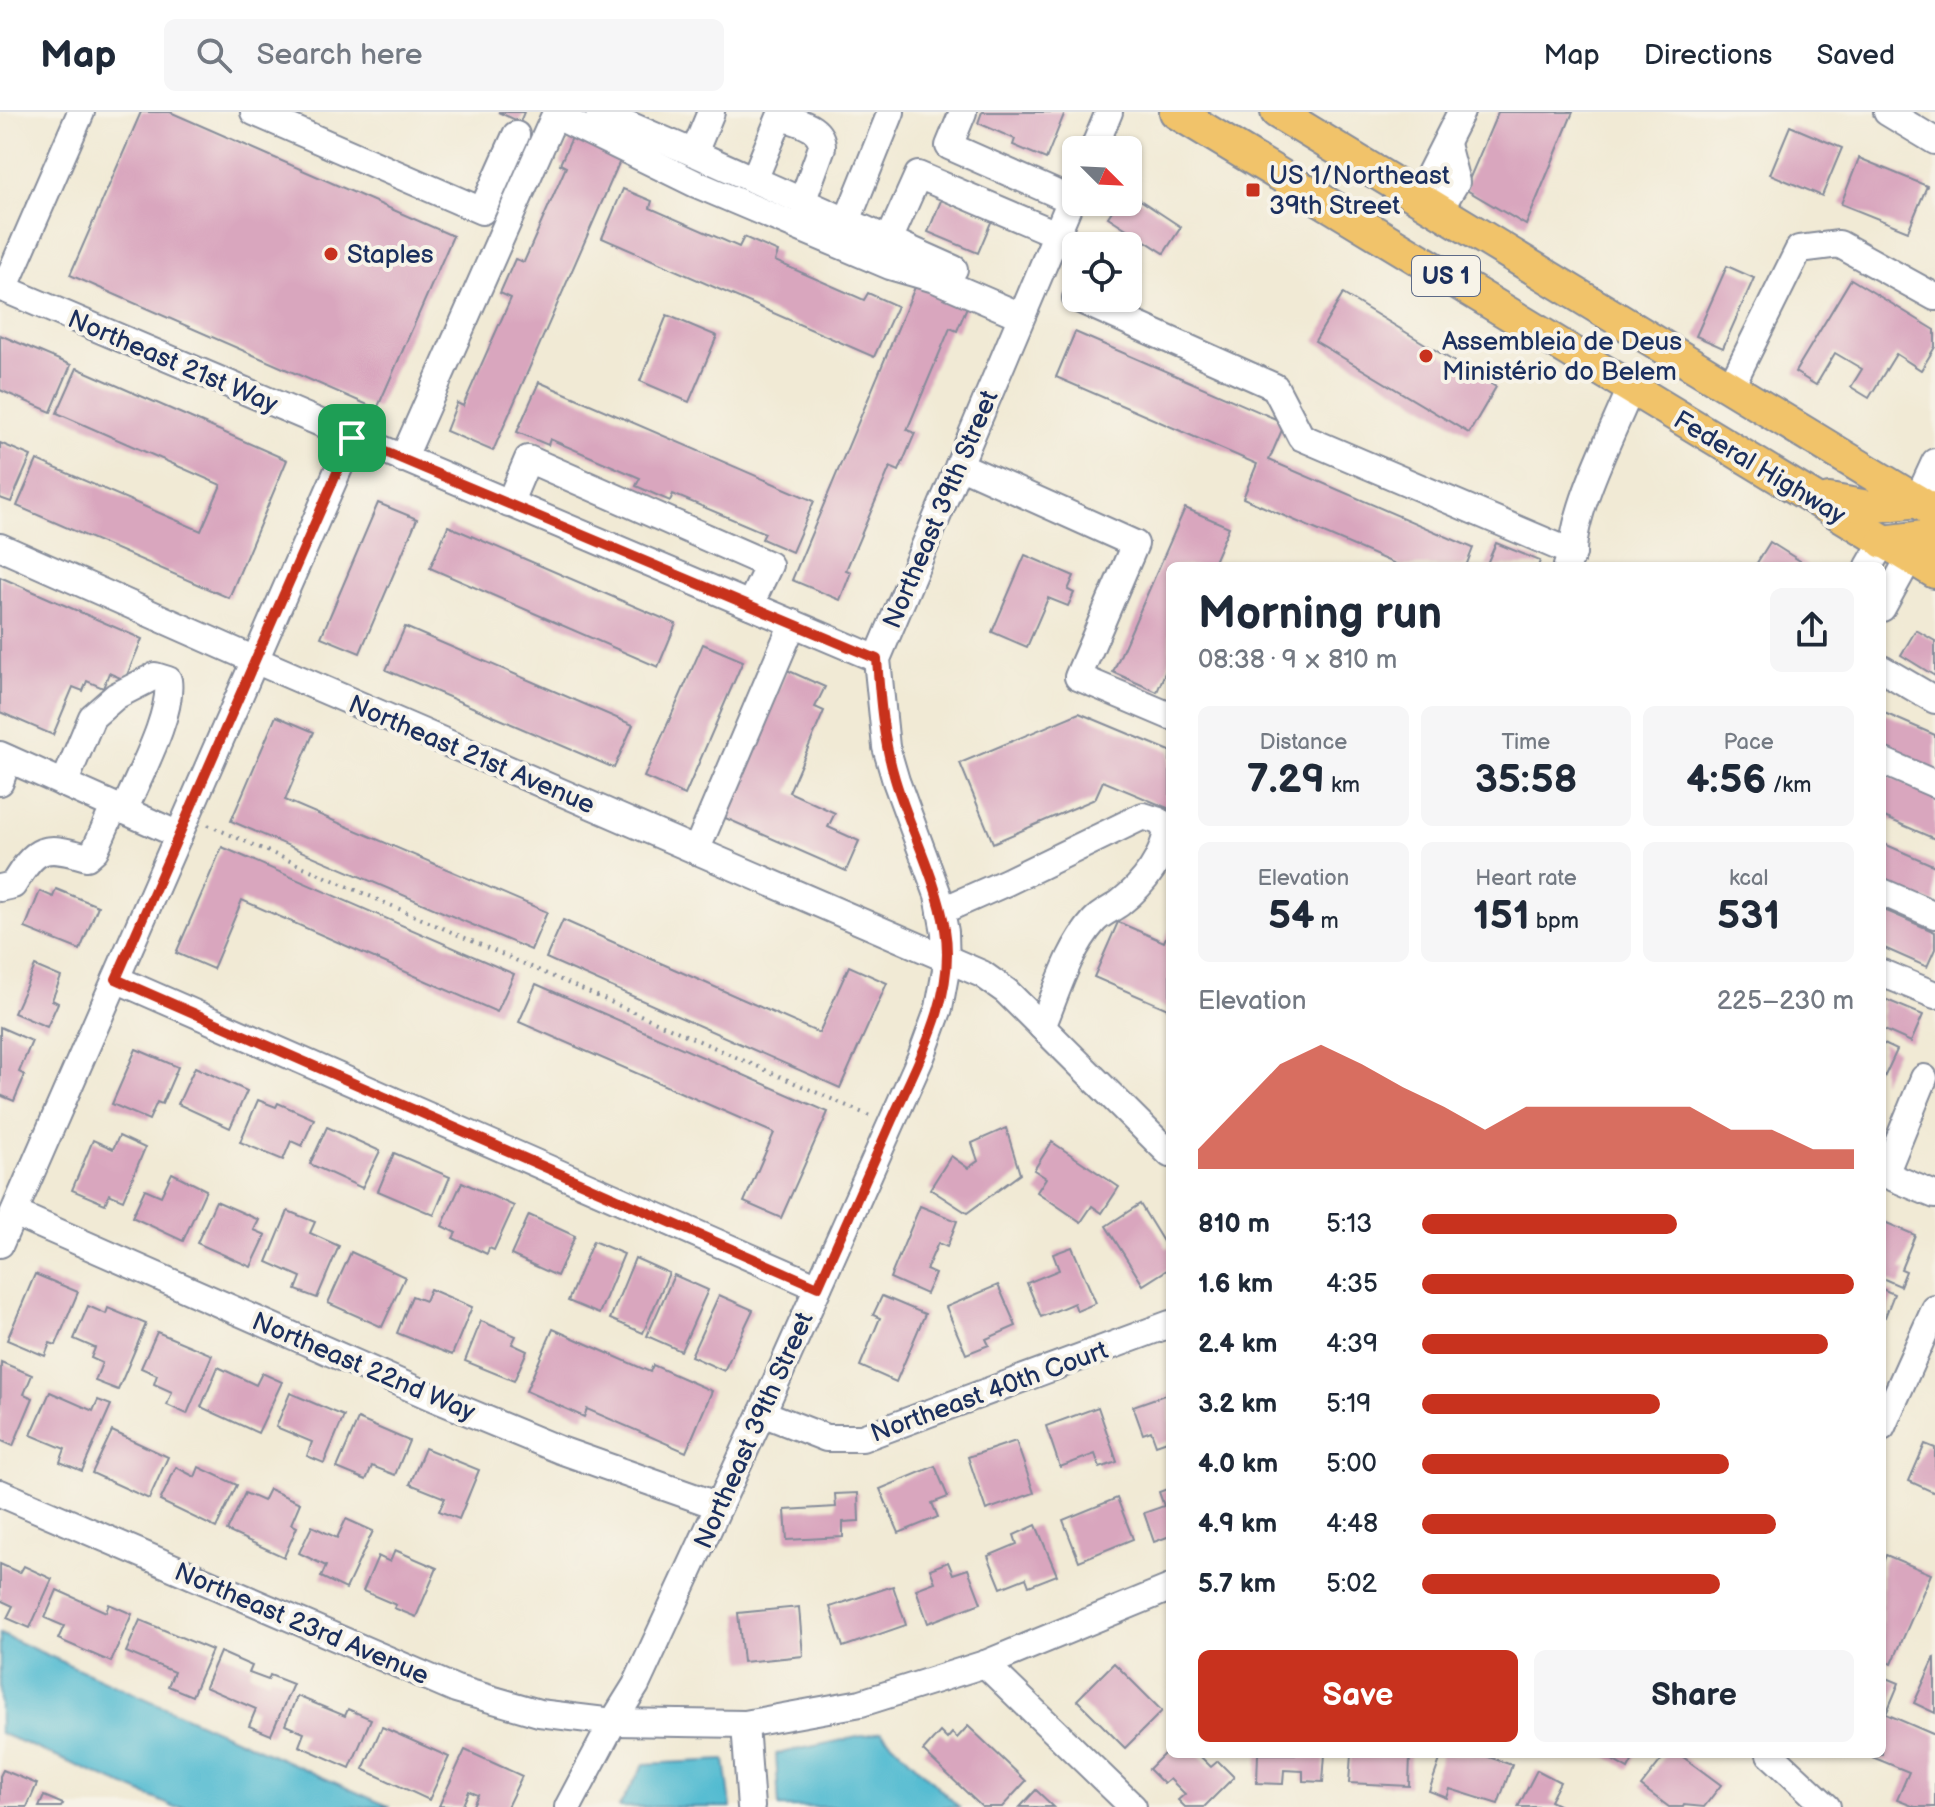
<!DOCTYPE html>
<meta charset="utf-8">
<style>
:root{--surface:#fff;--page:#f6f6f7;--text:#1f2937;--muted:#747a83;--line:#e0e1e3;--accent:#c8321e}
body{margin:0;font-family:"Balsamiq Sans",sans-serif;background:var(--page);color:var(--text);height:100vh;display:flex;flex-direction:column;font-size:30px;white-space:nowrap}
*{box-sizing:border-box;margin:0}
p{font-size:26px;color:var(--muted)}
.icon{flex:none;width:44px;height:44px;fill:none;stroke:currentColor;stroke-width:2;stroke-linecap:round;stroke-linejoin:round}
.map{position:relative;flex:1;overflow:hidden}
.sheet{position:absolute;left:1166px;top:450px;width:720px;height:1196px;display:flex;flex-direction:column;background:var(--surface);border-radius:12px;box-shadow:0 2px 6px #0004}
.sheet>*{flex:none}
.needle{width:52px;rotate:114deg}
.fabs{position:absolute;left:1062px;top:24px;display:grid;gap:16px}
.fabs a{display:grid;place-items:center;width:80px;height:80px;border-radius:12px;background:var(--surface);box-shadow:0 2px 6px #0004;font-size:40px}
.pin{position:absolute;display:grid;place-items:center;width:68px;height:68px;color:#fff;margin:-34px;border-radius:16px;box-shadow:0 4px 12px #0006}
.round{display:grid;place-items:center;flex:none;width:84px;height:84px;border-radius:12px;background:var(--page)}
.overview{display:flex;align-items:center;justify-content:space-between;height:136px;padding:0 32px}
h1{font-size:44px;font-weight:700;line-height:60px}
.metrics{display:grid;grid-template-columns:repeat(3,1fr);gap:12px;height:136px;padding:8px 32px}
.metrics div{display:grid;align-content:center;border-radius:12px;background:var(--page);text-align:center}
.metrics b{font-size:40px;font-weight:700}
.metrics small{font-size:22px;font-weight:400}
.metrics p{font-size:22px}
.chart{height:224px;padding:16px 32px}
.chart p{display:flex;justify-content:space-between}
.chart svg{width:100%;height:144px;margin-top:8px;fill:var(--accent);opacity:.7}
.button{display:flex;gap:16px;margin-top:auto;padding:16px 32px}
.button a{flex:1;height:92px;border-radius:12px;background:var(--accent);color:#fff;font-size:32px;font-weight:700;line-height:92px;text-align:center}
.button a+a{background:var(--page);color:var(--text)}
ul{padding:0 32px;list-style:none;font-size:26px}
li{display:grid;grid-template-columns:128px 96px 1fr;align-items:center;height:60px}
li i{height:20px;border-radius:10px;background:var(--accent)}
header{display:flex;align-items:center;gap:48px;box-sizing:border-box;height:112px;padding:0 40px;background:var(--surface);border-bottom:2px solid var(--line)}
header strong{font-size:38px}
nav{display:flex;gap:44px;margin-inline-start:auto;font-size:28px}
.search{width:560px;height:72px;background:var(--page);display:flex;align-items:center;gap:20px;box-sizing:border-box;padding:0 28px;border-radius:12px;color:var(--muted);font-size:30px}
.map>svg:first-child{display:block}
.water{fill:#53bbd1;stroke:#377598;stroke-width:2}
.building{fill:#d9a6be}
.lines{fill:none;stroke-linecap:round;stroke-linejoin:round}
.minor-casing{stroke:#868c9a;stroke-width:30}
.major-casing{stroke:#868c9a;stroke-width:36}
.path{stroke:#868c9a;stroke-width:4;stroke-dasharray:2 6;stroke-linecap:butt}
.minor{stroke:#fff;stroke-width:26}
.major{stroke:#f1c36a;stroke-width:32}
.route-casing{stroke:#fff;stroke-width:16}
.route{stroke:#c8321e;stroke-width:10}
.poi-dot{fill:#c8321e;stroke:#f7f3e8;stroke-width:3}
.labels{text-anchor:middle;stroke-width:8;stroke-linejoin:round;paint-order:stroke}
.shield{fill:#f7f3e8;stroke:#5d6a87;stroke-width:2}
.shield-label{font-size:24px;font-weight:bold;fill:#1b2f5e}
.poi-label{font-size:26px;fill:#1b2f5e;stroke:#f7f3e8;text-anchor:start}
.street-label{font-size:26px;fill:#1b2f5e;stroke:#f7f3e8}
</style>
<header>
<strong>Map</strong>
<div class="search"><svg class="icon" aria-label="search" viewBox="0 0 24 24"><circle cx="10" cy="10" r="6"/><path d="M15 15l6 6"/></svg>Search here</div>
<nav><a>Map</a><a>Directions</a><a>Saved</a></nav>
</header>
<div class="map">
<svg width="1935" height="1695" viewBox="0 0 1935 1695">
<rect width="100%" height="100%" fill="#f7f3e8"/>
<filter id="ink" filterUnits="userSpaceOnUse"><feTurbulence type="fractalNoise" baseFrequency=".0125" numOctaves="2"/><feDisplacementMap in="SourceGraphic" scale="16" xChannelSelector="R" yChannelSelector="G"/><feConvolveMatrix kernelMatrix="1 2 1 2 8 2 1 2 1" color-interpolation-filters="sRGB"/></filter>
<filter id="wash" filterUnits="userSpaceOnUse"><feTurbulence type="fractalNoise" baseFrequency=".006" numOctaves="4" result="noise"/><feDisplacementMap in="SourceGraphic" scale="32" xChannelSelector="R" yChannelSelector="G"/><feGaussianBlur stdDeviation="1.8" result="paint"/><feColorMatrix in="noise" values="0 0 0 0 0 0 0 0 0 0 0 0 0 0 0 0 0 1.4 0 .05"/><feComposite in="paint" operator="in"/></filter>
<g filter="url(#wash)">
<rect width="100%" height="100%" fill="#f1ead5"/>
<g class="water">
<path d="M0,1522L390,1695H174L0,1621Z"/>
<path d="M881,1620L959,1695H779L776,1642Z"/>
<path d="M725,1648L731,1695H619L644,1652Z"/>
</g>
<g id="blocks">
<g class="building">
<path d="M141,0H170L453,124L377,297L70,163Z"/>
<path d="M498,0H524L520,10Z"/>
<path d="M982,0H1065L1046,47L1013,33L1015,27L978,11Z"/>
<path d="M1498,0H1573L1526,113L1465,77Z"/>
<path d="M1790,14L1842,36L1822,84L1770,62Z"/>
<path d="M574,21L623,42L493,339L446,319L457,291L463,294L511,186L500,181L515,147L524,150L566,55L560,52Z"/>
<path d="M1859,46L1927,74L1908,119L1841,92Z"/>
<path d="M623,77L652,89L650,96L739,135L744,125L778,140L775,149L864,188L868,181L897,194L874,245L602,126Z"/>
<path d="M1128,80L1181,115L1164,141L1108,105L1118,90H1128Z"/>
<path d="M942,86L992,108L978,141L928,120Z"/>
<path d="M1727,154L1754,166L1723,236L1696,224Z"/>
<path d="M1851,167L1935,218V235L1921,258L1896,242L1869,286L1851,275L1862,257L1835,241L1816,273L1795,260Z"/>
<path d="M918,168L969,190L957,219L950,216L907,318L915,321L899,359L890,355L846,458L851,460L840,488L792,468Z"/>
<path d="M1343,182L1496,275L1469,321L1315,229Z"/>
<path d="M667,203L717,224L689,290L640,269Z"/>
<path d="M1075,220L1285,311L1269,348L1473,436L1466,454H1400L1243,386L1257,352L1056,265Z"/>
<path d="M0,223L71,253L51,300L0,278Z"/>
<path d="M77,256L287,348L229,486L17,394L37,348L201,419L221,373L57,301Z"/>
<path d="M539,270L814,389L792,440L762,427L765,421L673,382L670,389L636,374L640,366L550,327L548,333L517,320Z"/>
<path d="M0,331L31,344L11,390L0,386Z"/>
<path d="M378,391L417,407L360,541L321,525Z"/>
<path d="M1185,396L1229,415L1212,454H1170V549L1157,580L1113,560Z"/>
<path d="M448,414L676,512L658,555L430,456Z"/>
<path d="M1770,430L1808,454H1755Z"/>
<path d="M1496,431L1540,449L1538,454H1486Z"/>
<path d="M1025,443L1074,464L1068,478L1074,481L1068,494L1048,486L1027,535L992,520Z"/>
<path d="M0,465L142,527L125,568L109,561L103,576L87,569L83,579L73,575L53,623L0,600Z"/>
<path d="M405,515L633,613L614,656L386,558Z"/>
<path d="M1916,518L1935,529V564L1901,543Z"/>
<path d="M703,532L743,549L685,683L644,665Z"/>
<path d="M787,558L825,575L815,595L824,599L789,680L835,701L828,715L859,729L846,759L723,705Z"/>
<path d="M1882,600L1935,623V662L1882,639Z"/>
<path d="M1079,601L1170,639V697L1103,669L1095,687L993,731L960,651Z"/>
<path d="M276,604L314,620L285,688L547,800L531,838L231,709Z"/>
<path d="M1882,661L1935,684V727L1882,704Z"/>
<path d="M1882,731L1935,754V791L1882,774Z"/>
<path d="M222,735L514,862L497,900L242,788L213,857L176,841Z"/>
<path d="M56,777L98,794L80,838L25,816L40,779L53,785Z"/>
<path d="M1882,797L1935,820V837L1927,855L1882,835Z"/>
<path d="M563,808L819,921L849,854L887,871L840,976L546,846Z"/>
<path d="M1118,810L1164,830L1170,816V898L1094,865Z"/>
<path d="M35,854L61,865L52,888L58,891L47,915L14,901Z"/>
<path d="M536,872L828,1000L781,1106L744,1090L774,1021L519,910Z"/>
<path d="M1882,886L1923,903L1911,930L1882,917Z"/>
<path d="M0,915L32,929L19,960L25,963L14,989L0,983Z"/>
<path d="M1882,931L1897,938L1882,970Z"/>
<path d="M136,937L178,955L162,992L157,990L149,1008L112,992Z"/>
<path d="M195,955L247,979L230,1016L178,992Z"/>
<path d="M258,988L276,995L278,991L314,1007L302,1034L291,1029L283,1048L240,1030Z"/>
<path d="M327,1015L380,1039L362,1076L310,1052Z"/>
<path d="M1006,1016L1020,1062L967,1101L930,1077L951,1044L968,1056L978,1049L972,1031Z"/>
<path d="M119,1024L145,1036L123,1088L109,1082L105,1092L72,1078L93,1028L113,1037Z"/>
<path d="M1052,1030L1119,1075L1102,1101L1092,1094L1081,1110L1037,1080L1046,1066L1034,1058Z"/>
<path d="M394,1041L450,1065L434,1103L378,1079Z"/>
<path d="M172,1061L206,1078L183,1129L132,1105L145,1077L161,1084Z"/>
<path d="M462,1070L514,1094L494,1138L489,1136L487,1142L453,1126L456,1121L442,1114Z"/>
<path d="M216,1089L259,1108L254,1118L266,1123L251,1155L197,1131Z"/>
<path d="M1140,1092L1167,1136L1170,1135V1156L1143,1173L1106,1114Z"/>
<path d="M920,1094L957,1109L947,1135L938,1131L926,1158L935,1162L926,1182L890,1166Z"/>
<path d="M288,1099L315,1110L310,1121L339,1134L317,1186L296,1178L301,1165L267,1150Z"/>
<path d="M529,1103L575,1124L557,1164L511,1143Z"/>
<path d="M1882,1109L1915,1123L1901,1157L1906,1159L1900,1174L1882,1166Z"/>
<path d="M593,1129L624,1142L599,1202L568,1189Z"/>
<path d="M1072,1135L1096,1191L1077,1199L1074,1191L1041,1205L1027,1171L1059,1158L1053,1142Z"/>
<path d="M351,1140L405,1165L382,1215L328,1191Z"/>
<path d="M635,1146L669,1161L643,1221L610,1207Z"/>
<path d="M35,1162L78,1180L56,1233L50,1231L45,1244L7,1228Z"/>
<path d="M674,1163L708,1178L681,1239L647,1224Z"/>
<path d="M998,1173L1016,1214L986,1227L989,1233L966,1242L946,1195Z"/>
<path d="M430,1177L472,1195L452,1243L397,1221L412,1184L425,1189Z"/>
<path d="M1882,1177L1894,1182L1885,1205L1882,1204Z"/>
<path d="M719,1183L753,1198L724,1259L691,1244Z"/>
<path d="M882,1184L925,1202L896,1270L860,1254L880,1206L873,1203Z"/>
<path d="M88,1194L106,1202L108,1196L146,1212L118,1278L95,1269L102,1251L91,1246L95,1236L74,1227Z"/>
<path d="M481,1209L516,1224L512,1232L527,1239L514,1269L465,1249Z"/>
<path d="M553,1217L650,1260L653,1253L712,1279L686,1340L587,1297L584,1305L526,1279Z"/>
<path d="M157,1220L212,1243L187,1302L167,1293L172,1280L154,1272L157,1263L141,1256Z"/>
<path d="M1,1250L32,1263L24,1282L33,1286L13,1334L0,1328Z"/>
<path d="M218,1255L256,1273L262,1261L282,1270L258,1321L201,1295Z"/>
<path d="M50,1280L93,1299L98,1288L111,1293L82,1359L60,1350L65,1337L31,1323Z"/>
<path d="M290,1281L344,1304L324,1351L307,1344L312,1330L276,1315Z"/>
<path d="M1170,1281V1328L1156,1333L1151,1319L1143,1322L1133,1294Z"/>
<path d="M1098,1295L1117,1350L1100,1356L1095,1342L1060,1355L1046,1314Z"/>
<path d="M358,1307L409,1329L395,1363L372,1354L366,1368L337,1356Z"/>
<path d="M112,1319L168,1345L149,1387L92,1361Z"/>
<path d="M1016,1329L1034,1381L986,1398L968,1345Z"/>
<path d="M1925,1332L1935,1336V1381L1909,1369Z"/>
<path d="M425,1336L479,1358L459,1407L439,1399L445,1386L410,1372Z"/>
<path d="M935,1354L948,1385L932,1391L938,1405L899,1421L880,1377Z"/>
<path d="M176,1355L195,1365L199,1355L237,1373L216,1416L160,1389Z"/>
<path d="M1170,1376V1424L1154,1430L1144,1401L1164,1394L1159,1380Z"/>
<path d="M269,1377L300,1391L291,1412L297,1415L284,1445L227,1419L245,1381L263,1389Z"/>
<path d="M858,1381L859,1409L843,1410V1425L787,1428L785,1398L836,1395L835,1382Z"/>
<path d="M1117,1386L1133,1427L1079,1449L1063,1408Z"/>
<path d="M346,1407L373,1419L346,1477L321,1465L326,1454L299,1441L312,1414L337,1426Z"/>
<path d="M1036,1413L1057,1463L1029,1474L1026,1466L1001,1476L988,1444L1017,1432L1014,1423Z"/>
<path d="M395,1438L437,1456L416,1505L394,1496L396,1493L363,1479L378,1444L390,1450Z"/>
<path d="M1886,1443L1931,1462L1892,1552L1882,1548V1453Z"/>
<path d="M948,1450L953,1462L968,1457L981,1491L928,1511L916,1477L935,1470L930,1457Z"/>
<path d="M0,1452L20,1461L24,1454L52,1467L30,1516L7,1506L13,1494L0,1488Z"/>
<path d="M893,1474L906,1513L843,1535L830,1495Z"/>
<path d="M57,1478L106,1500L109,1492L132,1502L111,1550L58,1527L64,1514L45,1506Z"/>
<path d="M799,1495L803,1544L743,1550L738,1501Z"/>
<path d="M140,1508L212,1538L192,1584L168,1574L174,1560L126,1540Z"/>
<path d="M220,1540L252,1554L249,1561L268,1568L270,1563L293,1572L271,1623L249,1614L256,1597L205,1575Z"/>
<path d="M1935,1545V1601L1914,1591Z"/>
<path d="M1114,1551L1162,1599L1125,1636L1077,1588Z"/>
<path d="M1882,1564L1899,1571L1886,1602L1935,1623V1695H1915L1897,1688L1909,1660L1865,1642H1882Z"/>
<path d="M297,1584L345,1604L348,1597L371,1607L350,1656L299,1634L304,1621L285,1613Z"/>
<path d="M968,1614L1026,1669L1002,1695H982L923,1639L940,1620L947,1627L952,1621L957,1626Z"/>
<path d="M382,1615L449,1645L429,1688L363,1657Z"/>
<path d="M1170,1636V1642H1198L1211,1655L1218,1649L1234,1665L1204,1695H1185L1178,1688L1185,1682L1170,1667L1164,1672L1149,1657Z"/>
<path d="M465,1638L522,1664L507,1695H472L478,1683L469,1679L462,1695L439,1694Z"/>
<path d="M1258,1642H1325L1323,1670L1303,1669V1659L1284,1658L1283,1672L1257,1671Z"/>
<path d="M1351,1642H1410L1409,1674L1349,1671Z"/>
<path d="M1442,1642H1480L1512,1653L1498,1692L1450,1677L1447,1686L1429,1679Z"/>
<path d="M1602,1642H1636L1628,1657Z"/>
<path d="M1666,1642H1679L1721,1673L1704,1695L1684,1693L1683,1695H1669L1641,1674Z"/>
<path d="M3,1658L37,1672L27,1695H0V1664Z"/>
<path d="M1537,1658L1560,1670L1550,1689L1562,1695H1518Z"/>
<path d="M1036,1678L1054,1695H1020Z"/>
<path d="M44,1684L63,1692L61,1695H39Z"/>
</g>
</g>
</g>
<g filter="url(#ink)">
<use href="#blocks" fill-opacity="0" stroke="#868c9a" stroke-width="2"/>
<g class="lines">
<g class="minor-casing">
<g id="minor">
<path d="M254,0L482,99L516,23"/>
<path d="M599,0L694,41L711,0"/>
<path d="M963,0L949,34L1071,88"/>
<path d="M1887,0L1935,29"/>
<path d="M781,4C798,11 822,14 822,35L802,90"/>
<path d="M1093,38L1109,0"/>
<path d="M694,41L954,157"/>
<path d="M754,68L782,0"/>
<path d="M1418,85L1461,0"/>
<path d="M1439,98L1456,70L1446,32"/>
<path d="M847,109L891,0"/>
<path d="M889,128L918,63L1056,122"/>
<path d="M0,175L877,547"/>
<path d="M4,177L81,0"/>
<path d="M1076,186L1275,275L1301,325L1573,441L1567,454"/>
<path d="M1730,276L1799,137L1839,132L1935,185"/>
<path d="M403,347L555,3L696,72L890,154L935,167L1021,204"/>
<path d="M959,353L1135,432L1078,565L1170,604"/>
<path d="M1917,389L1935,350"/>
<path d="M509,392L528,347L769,453L750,493"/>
<path d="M0,435L255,548L982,862L1006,879L1170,1042"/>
<path d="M1573,441C1573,397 1613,320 1631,276"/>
<path d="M1869,454L1883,430"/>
<path d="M1882,496L1910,445"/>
<path d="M1882,557L1935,588"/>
<path d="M0,643L179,723"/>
<path d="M1882,649L1935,672"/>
<path d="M0,670L8,647"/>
<path d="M64,672L92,605L116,584L155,564L168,568C173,603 138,665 124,699"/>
<path d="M696,739L793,511"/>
<path d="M0,776L13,773C36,735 43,732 87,745L95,738L114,695"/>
<path d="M1882,780L1935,803"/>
<path d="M941,799L1007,770L1143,704L1159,709L1167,719C1162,749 1144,772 1120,791C1112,797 1101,801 1094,809C1068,838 1057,880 1042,915"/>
<path d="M1882,861L1935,883"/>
<path d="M116,867L818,1175"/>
<path d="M1882,1061L1935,1083"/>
<path d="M1885,1062L1924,966"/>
<path d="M14,1101L432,1285L560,1338L719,1394"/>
<path d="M0,1132L352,326"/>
<path d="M762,1301L826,1326H862L1170,1212"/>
<path d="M1882,1315L1935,1197"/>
<path d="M0,1381L456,1577L539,1601L613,1610L745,1612L861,1591L985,1552L1170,1476"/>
<path d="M985,1552L1133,1695"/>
<path d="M745,1612L751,1695"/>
<path d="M1770,1642L1827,1695"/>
<path d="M568,1695L613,1610L636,1573L762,1301L921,945L939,896L946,858L945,820L938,783L896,669L886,635L877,547L1076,76"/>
</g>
</g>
<g class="major-casing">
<g id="major">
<path d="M1176,0L1935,460"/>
<path d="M1277,0L1935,400"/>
<path d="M1829,388L1868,395L1917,389"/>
<path d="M1883,430L1924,425L1935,427"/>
</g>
</g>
<path class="path" d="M208,713L870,1004"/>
<use href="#minor" class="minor"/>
<use href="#major" class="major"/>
</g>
</g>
<g class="lines" filter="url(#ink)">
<g class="route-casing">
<path id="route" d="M352,326L877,547C880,588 883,627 895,667C910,718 936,764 945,817C957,888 914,956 887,1019C864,1071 841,1123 818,1175L116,867Z"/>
</g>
<use href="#route" class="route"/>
</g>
<g class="poi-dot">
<rect x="1245" y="70" width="16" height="16" rx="4"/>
<circle cx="331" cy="142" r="8"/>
<circle cx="1426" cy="244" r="8"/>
</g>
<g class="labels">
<rect class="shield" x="1412" y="144" width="68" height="40" rx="6"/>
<g class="shield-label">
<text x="1446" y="172">US 1</text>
</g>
<g class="poi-label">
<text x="1269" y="72">US 1/Northeast<tspan x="1269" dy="30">39th Street</tspan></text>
<text x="347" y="151">Staples</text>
<text x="1442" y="238">Assembleia de Deus<tspan x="1442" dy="30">Ministério do Belem</tspan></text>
</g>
<g class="street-label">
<text transform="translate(173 249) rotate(23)" y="9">Northeast 21st Way</text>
<text transform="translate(1760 355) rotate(31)" y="9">Federal Highway</text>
<text transform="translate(940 397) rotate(-67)" y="9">Northeast 39th Street</text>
<text transform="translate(472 642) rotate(23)" y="9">Northeast 21st Avenue</text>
<text transform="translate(364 1254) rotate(23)" y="9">Northeast 22nd Way</text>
<text transform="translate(989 1279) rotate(-20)" y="9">Northeast 40th Court</text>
<text transform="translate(753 1318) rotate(-66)" y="9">Northeast 39th Street</text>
<text transform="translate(302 1511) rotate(23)" y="9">Northeast 23rd Avenue</text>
</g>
</g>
</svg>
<div class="fabs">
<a><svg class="needle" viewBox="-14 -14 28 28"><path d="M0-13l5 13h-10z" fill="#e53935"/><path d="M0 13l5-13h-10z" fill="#747a83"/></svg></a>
<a><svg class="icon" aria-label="locate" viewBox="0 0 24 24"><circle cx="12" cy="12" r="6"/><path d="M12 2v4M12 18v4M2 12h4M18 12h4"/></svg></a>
</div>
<div class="pin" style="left:352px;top:326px;background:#1e9e55"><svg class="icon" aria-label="arrive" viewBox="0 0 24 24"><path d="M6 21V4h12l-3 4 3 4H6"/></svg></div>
<section class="sheet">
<div class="overview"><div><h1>Morning run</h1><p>08:38 · 9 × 810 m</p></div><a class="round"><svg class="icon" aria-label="share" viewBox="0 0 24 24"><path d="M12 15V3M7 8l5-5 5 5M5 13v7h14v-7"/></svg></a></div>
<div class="metrics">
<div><p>Distance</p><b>7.29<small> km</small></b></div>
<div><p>Time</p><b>35:58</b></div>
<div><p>Pace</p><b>4:56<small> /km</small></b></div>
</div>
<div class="metrics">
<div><p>Elevation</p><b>54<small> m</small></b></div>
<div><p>Heart rate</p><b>151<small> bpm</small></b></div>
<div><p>kcal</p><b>531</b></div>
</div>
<div class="chart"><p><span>Elevation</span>225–230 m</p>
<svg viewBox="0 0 160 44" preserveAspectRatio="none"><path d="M0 44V38L10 25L20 12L30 6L40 12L50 19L60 25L70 32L80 25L90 25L100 25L110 25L120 25L130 32L140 32L150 38L160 38V44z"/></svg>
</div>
<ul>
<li><b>810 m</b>5:13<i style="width:59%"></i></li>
<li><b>1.6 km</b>4:35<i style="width:100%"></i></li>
<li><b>2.4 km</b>4:39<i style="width:94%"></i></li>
<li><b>3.2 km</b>5:19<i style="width:55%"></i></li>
<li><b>4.0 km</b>5:00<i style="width:71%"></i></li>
<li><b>4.9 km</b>4:48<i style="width:82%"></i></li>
<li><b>5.7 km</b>5:02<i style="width:69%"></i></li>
</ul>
<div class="button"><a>Save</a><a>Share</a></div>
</section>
</div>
